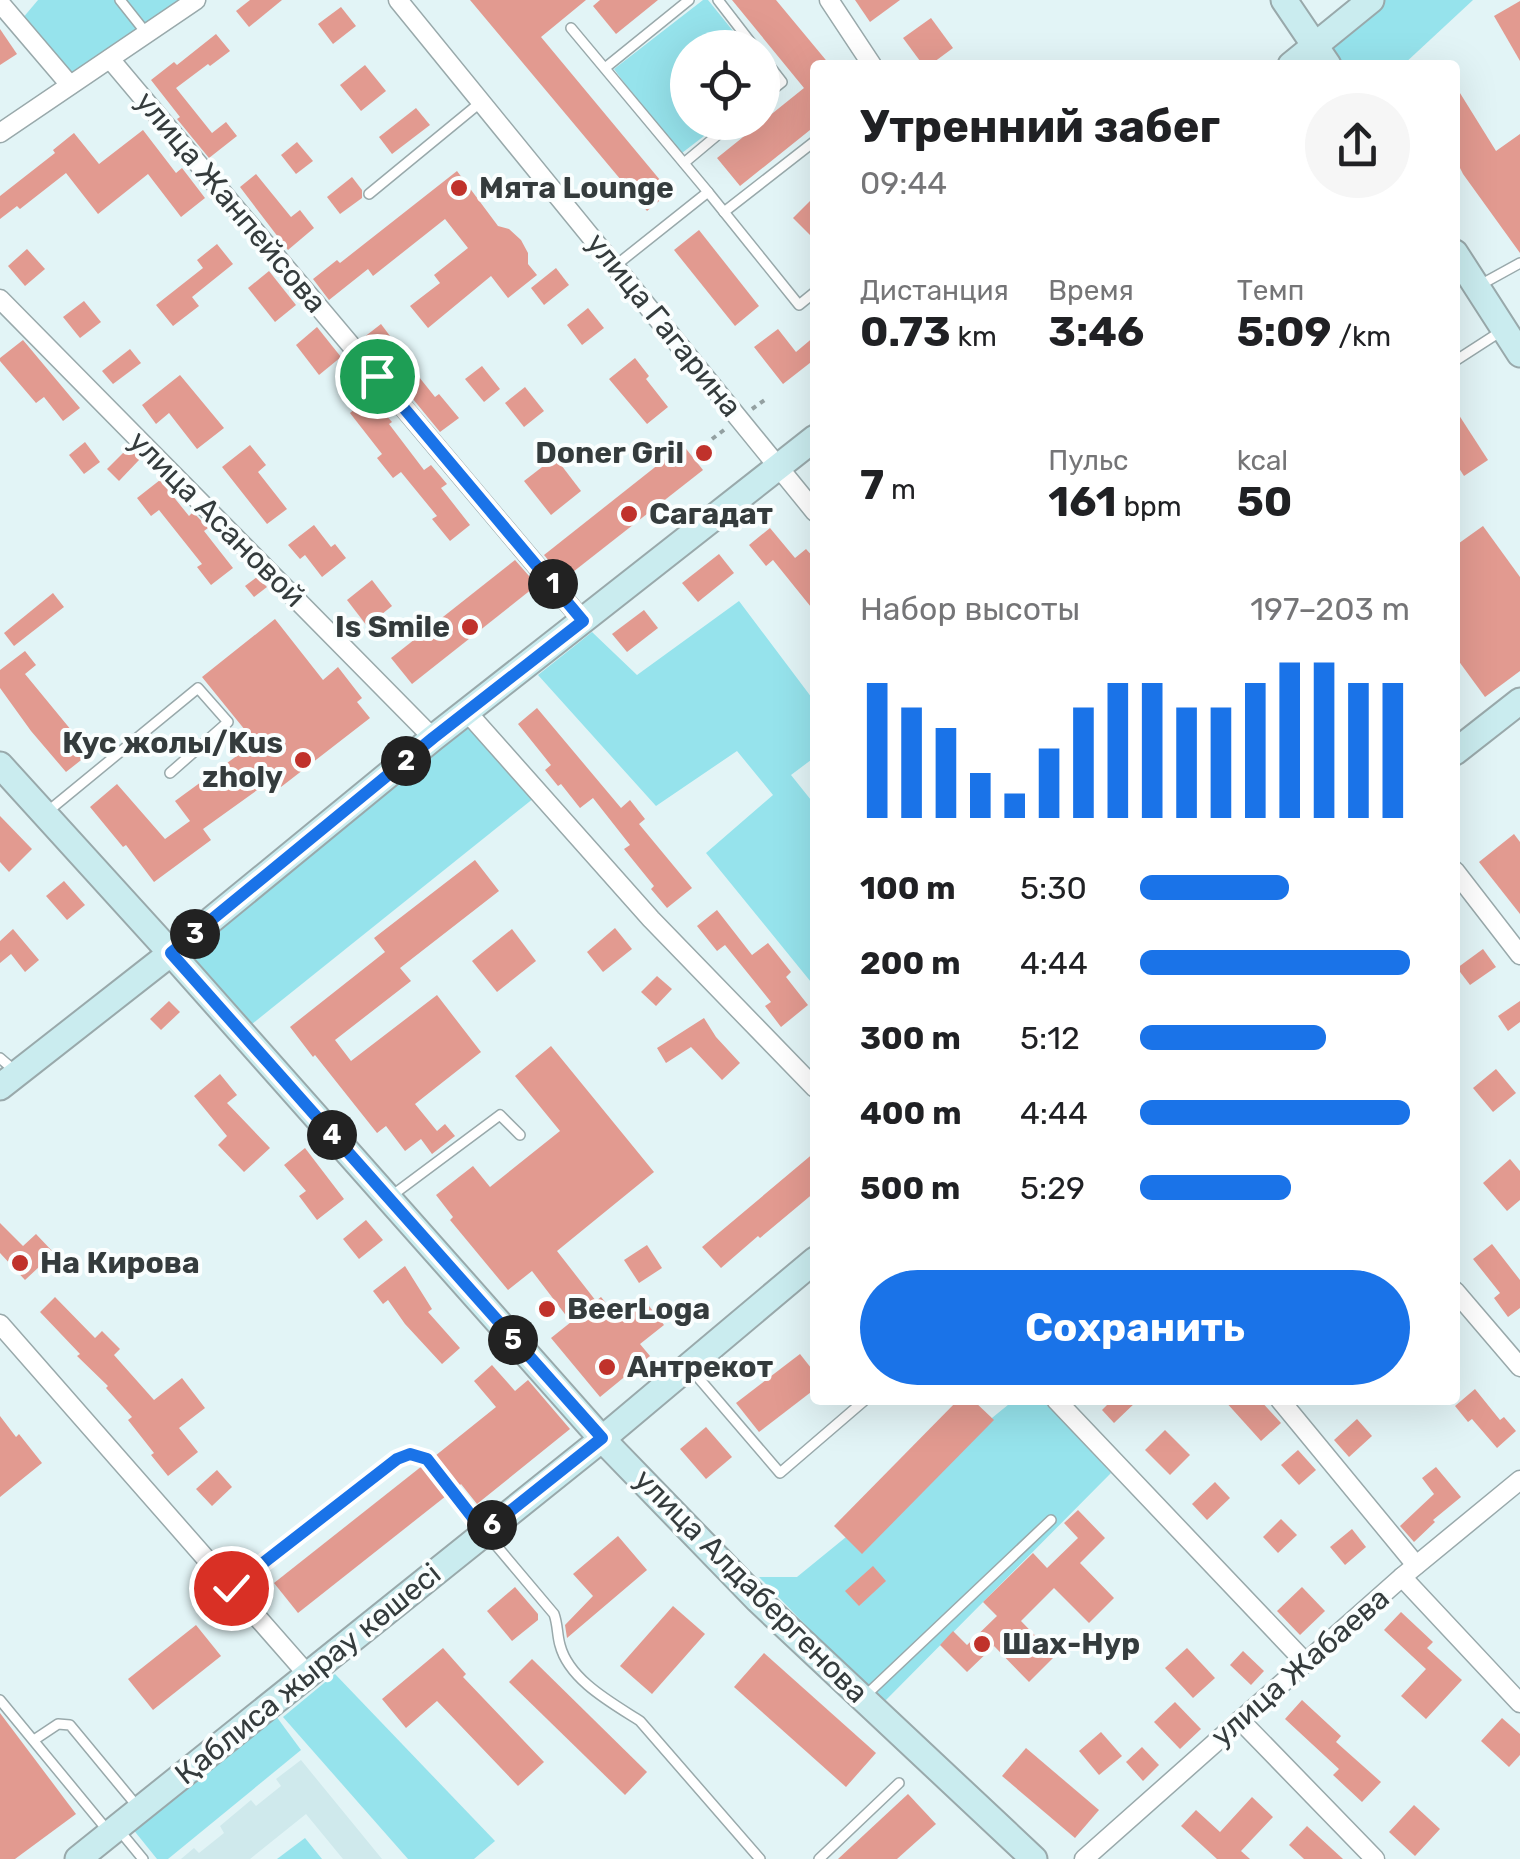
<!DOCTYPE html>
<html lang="ru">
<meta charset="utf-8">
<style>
:root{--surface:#fff;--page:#f6f6f6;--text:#202124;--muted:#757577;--accent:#1a73e8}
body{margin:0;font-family:Rubik,sans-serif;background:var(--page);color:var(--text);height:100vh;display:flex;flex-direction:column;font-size:38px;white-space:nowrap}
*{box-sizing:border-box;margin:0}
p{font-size:32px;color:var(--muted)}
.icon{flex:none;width:55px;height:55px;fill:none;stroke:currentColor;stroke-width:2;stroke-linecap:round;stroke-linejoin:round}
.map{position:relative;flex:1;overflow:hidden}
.sheet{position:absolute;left:810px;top:60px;width:650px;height:1345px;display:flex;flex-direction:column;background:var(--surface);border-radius:10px;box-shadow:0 10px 40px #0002}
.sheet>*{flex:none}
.fabs{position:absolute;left:670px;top:30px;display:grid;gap:20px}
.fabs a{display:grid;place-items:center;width:110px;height:110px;border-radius:50%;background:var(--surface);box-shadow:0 10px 40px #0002;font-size:50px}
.pin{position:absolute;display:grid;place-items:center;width:85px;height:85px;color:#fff;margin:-42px;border:5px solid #fff;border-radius:50%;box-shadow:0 2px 10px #0007}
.km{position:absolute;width:50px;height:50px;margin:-25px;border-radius:50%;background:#222;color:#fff;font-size:28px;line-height:50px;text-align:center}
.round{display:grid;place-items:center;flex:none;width:105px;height:105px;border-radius:52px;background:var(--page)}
.summary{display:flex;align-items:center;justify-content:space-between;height:170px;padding:0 50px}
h1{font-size:45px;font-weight:700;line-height:75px}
.figures{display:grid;grid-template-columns:repeat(3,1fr);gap:15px;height:170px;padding:10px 50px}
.figures div{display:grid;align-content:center}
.figures b{font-size:42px;font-weight:700}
.figures small{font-size:28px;font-weight:400}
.figures p{font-size:28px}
.chart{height:280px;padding:20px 50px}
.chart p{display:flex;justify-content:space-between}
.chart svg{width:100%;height:180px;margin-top:10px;stroke:var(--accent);stroke-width:6}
.primary-button{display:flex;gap:20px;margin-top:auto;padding:20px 50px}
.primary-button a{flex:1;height:115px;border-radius:60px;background:var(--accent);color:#fff;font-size:40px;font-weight:700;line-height:115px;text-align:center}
ul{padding:0 50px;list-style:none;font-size:32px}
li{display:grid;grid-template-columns:160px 120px 1fr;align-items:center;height:75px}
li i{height:25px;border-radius:12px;background:var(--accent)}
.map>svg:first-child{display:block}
.built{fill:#cfe9ec}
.green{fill:#96e3ec}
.building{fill:#e29a90}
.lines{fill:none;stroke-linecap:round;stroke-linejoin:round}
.lane-casing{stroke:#99a9ab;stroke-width:12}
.street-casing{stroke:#99a9ab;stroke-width:21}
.secondary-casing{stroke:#99a9ab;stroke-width:29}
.path{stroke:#93a0a1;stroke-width:4;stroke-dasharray:5 5;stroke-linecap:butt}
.lane{stroke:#fff;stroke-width:9}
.street{stroke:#fff;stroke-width:18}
.secondary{stroke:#caecef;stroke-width:25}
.route-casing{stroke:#fff;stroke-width:20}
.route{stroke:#1a73e8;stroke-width:12}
.poi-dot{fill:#c0322b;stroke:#fafefe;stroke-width:4}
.labels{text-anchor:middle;stroke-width:8;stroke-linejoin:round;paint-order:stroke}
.poi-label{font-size:30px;font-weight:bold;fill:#353c3d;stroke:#fafefe;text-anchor:start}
.street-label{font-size:30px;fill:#353c3d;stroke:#fafefe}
</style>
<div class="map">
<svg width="1520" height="1859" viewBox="0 0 1520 1859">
<rect width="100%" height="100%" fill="#e2f4f6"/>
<path class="built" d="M301,1760L382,1859H343L306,1814L250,1859H181L194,1848L199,1853L224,1833L220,1826L251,1800L256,1806L281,1786L276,1779Z"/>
<g class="green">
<path d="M38,0H181L71,77L22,19Z"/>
<path d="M703,0H708L746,47L688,48V122L721,123L678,156L614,69Z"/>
<path d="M1384,0H1473L1403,65H1342L1327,45Z"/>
<path d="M739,601L815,702V757L791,775L815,805V987L706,853L773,795L737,751L656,806L538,675L592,632L637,675Z"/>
<path d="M467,726L534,798L252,1024L188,952Z"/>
<path d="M1014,1400H1043L1111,1473L882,1704L759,1577H797Z"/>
<path d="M335,1674L495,1841L474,1859H408L283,1717Z"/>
<path d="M276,1716L301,1750L168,1859H157L132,1828Z"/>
<path d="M305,1838L322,1859H277Z"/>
</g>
<g class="building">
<path d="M250,0H282L249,27L236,11Z"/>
<path d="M470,0H586L541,37L670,192L647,211Z"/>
<path d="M600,0H658L616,34L593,6Z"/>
<path d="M732,0H776L830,65H815V126L740,186L717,158L804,88Z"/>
<path d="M855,0H900L870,22Z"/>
<path d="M1520,1V61L1494,16Z"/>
<path d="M341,7L356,26L333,44L318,24Z"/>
<path d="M931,18L953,48L930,65H923L903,38Z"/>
<path d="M0,29L17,54L0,65Z"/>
<path d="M216,34L230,51L210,66L208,64L176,88L212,133L226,122L237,136L209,158L177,119L180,117L151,80L174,62L177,65Z"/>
<path d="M365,65L386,91L361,111L340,85Z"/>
<path d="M1455,85L1496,151L1520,134V253L1463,174L1455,158Z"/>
<path d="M416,108L430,125L392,154L379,137Z"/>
<path d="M143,130L176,173L182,168L205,198L181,217L148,174L98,214L66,173L20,209L17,206L0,219V196L55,153L53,150L74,133L99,164Z"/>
<path d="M297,142L313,161L296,174L281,155Z"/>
<path d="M457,171L498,226L509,229L521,240L528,253V264L537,275L508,298L491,276L428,328L410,306L440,283L434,275L468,248L445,219L373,276L368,269L329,300L313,279L337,260L340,263Z"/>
<path d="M256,174L291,217L300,210L314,228L288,250L240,187Z"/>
<path d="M352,177L362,190V198L340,214L327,197Z"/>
<path d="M815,196V240L793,218Z"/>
<path d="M699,230L759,306L735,326L674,250Z"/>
<path d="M217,244L233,264L192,297L199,306L173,326L156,305L203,268L197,260Z"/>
<path d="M27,249L45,269L25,286L8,266Z"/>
<path d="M556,268L569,285L544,305L531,288Z"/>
<path d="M269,271L296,305L275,322L248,288Z"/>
<path d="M84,301L101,322L80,338L63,317Z"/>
<path d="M588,308L604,328L582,345L567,325Z"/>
<path d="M381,324L393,340L391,342L435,397L439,394L459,418L440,432L363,338Z"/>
<path d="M317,327L341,357L319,375L296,345Z"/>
<path d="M778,329L796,352L815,336V359L783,384L754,347Z"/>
<path d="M23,340L80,408L63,421L44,397L36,403L0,361V358Z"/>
<path d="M130,349L141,363L113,384L102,371Z"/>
<path d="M635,358L649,376L646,379L668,407L647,424L609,379Z"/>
<path d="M482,366L500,389L484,402L465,379Z"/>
<path d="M180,375L224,428L197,449L169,413L156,424L142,405Z"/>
<path d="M525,387L544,411L524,427L505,403Z"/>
<path d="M375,393L390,411L385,414L392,422L389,424L424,470L431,465L447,484L441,488L470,525L450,541L432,519L437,516L401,472L393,478L377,458L382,454L350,413Z"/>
<path d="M1455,409L1488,460L1464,476L1455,462Z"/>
<path d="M85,442L100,462L84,474L69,455Z"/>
<path d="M250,445L266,465L258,472L287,509L267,524L222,467Z"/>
<path d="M683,445L703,470L564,579L544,555Z"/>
<path d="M129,447L140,459L119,481L107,469Z"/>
<path d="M555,457L581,491L551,515L524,481Z"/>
<path d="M160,480L189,516L193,512L208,528L204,531L233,568L211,585L197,567L202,564L159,510L151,516L137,498Z"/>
<path d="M314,525L331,547L335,544L346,558L322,577L305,555L300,559L288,545Z"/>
<path d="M1483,526L1520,577V671L1485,697L1455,656V546Z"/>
<path d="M770,528L795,558L806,549L815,559V612L773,560L766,566L749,545Z"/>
<path d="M719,554L734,573L698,602L682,583Z"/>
<path d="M515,560L537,585L412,684L391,658Z"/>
<path d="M257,577L267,587L254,597L245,586Z"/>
<path d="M372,580L392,606L367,626L347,600Z"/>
<path d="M53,593L64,607L14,646L4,633Z"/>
<path d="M644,610L658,628L627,652L612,634Z"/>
<path d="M275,619L323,680L338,667L362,698L357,702L370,718L281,787L274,778L203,829L211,840L154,882L126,845L123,847L90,807L117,784L165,839L190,821L175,801L249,747L239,734L245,730L202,677Z"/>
<path d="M25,651L36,665L25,674L90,753L66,772L31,731L0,688V670Z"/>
<path d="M537,708L621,808L630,800L645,819L639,824L692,888L667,908L651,889L654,886L624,849L630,845L593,798L580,808L561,784L558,786L545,770L551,765L518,724Z"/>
<path d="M0,816L32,849L9,872L0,862Z"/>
<path d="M1514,834L1520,842V914L1479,862Z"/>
<path d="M475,860L499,891L400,968L411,981L335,1040L351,1061L437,995L481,1052L415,1104L437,1131L445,1124L455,1136L432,1154L421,1139L405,1151L386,1126L377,1133L315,1055L313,1057L290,1027L385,952L374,938Z"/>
<path d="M64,881L85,905L67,920L46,896Z"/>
<path d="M717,910L752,955L768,943L791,972L786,977L808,1005L781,1027L765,1006L771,1002L725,945L717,951L697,926Z"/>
<path d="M615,928L632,949L603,972L587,952Z"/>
<path d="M13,929L39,960L25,972L11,954L0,963V941Z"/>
<path d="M512,929L536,961L497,992L472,961Z"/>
<path d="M1483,949L1496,967L1470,985L1457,968Z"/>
<path d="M657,976L672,989L656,1006L641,992Z"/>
<path d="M169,1001L180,1012L161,1030L150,1019Z"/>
<path d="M1520,1001V1022L1508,1031L1498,1016Z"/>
<path d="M704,1018L716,1037L740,1063L722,1080L691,1047L666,1063L657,1048Z"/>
<path d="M551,1046L654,1172L557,1251L596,1301L601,1297L617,1316L642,1297L664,1325L640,1344L650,1356L600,1397L551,1338L571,1322L532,1271L508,1290L450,1220L453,1217L436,1195L473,1166L490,1187L560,1131L515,1076Z"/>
<path d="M1496,1069L1516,1093L1493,1112L1473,1088Z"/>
<path d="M220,1074L237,1095L227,1103L270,1148L244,1172L218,1145L227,1136L194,1096Z"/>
<path d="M305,1148L344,1199L317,1220L299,1196L306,1191L284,1165Z"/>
<path d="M815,1152V1192L760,1238L758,1236L721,1268L702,1247Z"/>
<path d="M1510,1159L1520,1171V1200L1507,1211L1483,1183Z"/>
<path d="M366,1220L383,1240L359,1259L343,1239Z"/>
<path d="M0,1223L23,1246L36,1234L54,1253L25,1280L0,1253Z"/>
<path d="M1492,1244L1520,1280V1308L1508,1317L1494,1298L1500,1293L1473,1259Z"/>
<path d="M647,1245L662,1268L639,1283L624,1260Z"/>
<path d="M405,1266L432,1309L428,1312L460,1348L442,1364L405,1324L388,1300L383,1304L373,1291Z"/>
<path d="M55,1297L95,1338L102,1331L120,1349L114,1355L154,1400L182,1378L205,1408L179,1428L198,1452L168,1476L151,1455L154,1453L128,1420L132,1417L106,1388L108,1386L77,1356L80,1354L40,1312Z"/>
<path d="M800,1354L815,1373V1389L759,1432L736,1403Z"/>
<path d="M492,1365L515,1391L528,1380L570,1429L477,1504L461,1484L459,1486L435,1456L496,1407L474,1381Z"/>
<path d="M1475,1389L1500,1420L1504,1417L1516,1431L1497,1448L1472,1419L1468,1422L1455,1406Z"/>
<path d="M958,1400H973L994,1420L862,1554L834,1526Z"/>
<path d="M1112,1400H1138L1114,1423L1102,1410Z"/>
<path d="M1224,1400H1260L1281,1423L1261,1441Z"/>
<path d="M0,1416L16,1437L19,1434L42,1463L0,1497Z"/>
<path d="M1357,1419L1372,1436L1349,1457L1334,1440Z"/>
<path d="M706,1427L732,1457L706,1479L680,1449Z"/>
<path d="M1165,1430L1190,1455L1170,1475L1145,1450Z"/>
<path d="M1298,1450L1316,1470L1299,1485L1281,1465Z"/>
<path d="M422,1466L446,1496L298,1613L274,1583Z"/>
<path d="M1436,1467L1461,1497L1433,1520L1435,1522L1414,1542L1400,1526L1434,1494L1422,1478Z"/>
<path d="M217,1470L232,1487L212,1506L196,1489Z"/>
<path d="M1215,1482L1230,1498L1207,1520L1192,1504Z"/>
<path d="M1078,1510L1105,1538L1080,1563L1114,1598L1089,1623L1054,1588L1021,1621L1055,1656L1029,1682L994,1646L967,1672L940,1645L953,1631L967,1645L997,1616L983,1602L1033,1553L1047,1568L1078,1538L1064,1523Z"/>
<path d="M1281,1519L1297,1535L1278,1553L1263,1537Z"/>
<path d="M1352,1529L1366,1547L1345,1565L1330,1547Z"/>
<path d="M618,1536L647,1570L567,1638L565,1625L593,1596L573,1574Z"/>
<path d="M873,1566L886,1581L859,1606L845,1591Z"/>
<path d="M515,1587L538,1614V1620L512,1641L487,1611Z"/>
<path d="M1302,1587L1325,1611L1300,1635L1277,1611Z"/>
<path d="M673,1606L705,1634L652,1694L620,1666Z"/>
<path d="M1401,1612L1433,1642L1427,1648L1462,1680L1426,1719L1401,1696L1426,1669L1384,1630Z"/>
<path d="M196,1625L221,1656L153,1710L128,1679Z"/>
<path d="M443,1648L466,1674L463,1677L544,1762L518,1786L437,1701L406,1728L382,1699Z"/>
<path d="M1187,1648L1215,1678L1193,1698L1165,1668Z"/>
<path d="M1243,1651L1264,1671L1251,1685L1230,1665Z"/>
<path d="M764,1653L876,1753L846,1787L734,1687Z"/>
<path d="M532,1659L647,1772L625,1795L509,1682Z"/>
<path d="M1302,1700L1341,1736L1336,1742L1381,1782L1362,1802L1333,1775L1339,1769L1285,1719Z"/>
<path d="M1175,1702L1201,1729L1180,1749L1154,1722Z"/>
<path d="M0,1713L76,1814L15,1859H0Z"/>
<path d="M1502,1718L1520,1734V1755L1509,1767L1481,1741Z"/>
<path d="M1101,1732L1122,1756L1099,1775L1079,1751Z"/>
<path d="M1142,1747L1159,1765L1143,1781L1126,1762Z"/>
<path d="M1026,1748L1099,1810L1075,1838L1002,1776Z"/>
<path d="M908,1794L936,1824L897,1859H838Z"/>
<path d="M1252,1797L1273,1817L1241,1851L1250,1859H1217L1181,1826L1196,1810L1220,1832Z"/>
<path d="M1414,1805L1440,1829L1415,1856L1389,1832Z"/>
<path d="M1307,1826L1343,1859H1304L1289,1845Z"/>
</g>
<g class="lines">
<g class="lane-casing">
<g id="lane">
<path d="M120,0L147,34"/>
<path d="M718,0L755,48"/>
<path d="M571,28L708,192"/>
<path d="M762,56L782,82L762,98"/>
<path d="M605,68L689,0"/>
<path d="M684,163L733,122"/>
<path d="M369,194L481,102"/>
<path d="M724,212L815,141"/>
<path d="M615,266L708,192L799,305L815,292"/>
<path d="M1480,285L1520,263"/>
<path d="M1455,361L1503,330"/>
<path d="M47,812L198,688L228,722L170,773"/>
<path d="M0,1058L15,1071"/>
<path d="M390,1197L500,1115L520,1135"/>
<path d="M690,1368L780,1473L865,1400"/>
<path d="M231,1588L397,1459L410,1454L427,1459L484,1531L554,1614C558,1625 557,1635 560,1645C569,1680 612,1703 640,1721L760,1859"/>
<path d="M865,1696L1051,1520"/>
<path d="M0,1700L108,1831"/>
<path d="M34,1740L58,1724L70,1725L137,1806"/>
<path d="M119,1830L143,1859"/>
<path d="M819,1859L899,1783"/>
</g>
</g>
<g class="street-casing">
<g id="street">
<path d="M398,0L815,512"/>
<path d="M829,0L872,65"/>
<path d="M0,3L70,85"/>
<path d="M110,59L583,621"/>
<path d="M0,133L196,0"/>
<path d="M0,299L433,738"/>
<path d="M467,712L651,919L815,1088"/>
<path d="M1455,871L1520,955"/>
<path d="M1455,1291L1520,1367"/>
<path d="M0,1324L308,1675"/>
<path d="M1056,1400L1305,1662"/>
<path d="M1280,1400L1416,1565"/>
<path d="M1402,1577L1520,1703"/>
<path d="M1240,1720L1375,1859"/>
<path d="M1084,1859L1402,1577L1520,1480"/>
</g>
</g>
<g class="secondary-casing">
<g id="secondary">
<path d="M1284,0L1328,65"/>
<path d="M1291,65L1371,0"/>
<path d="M1455,253L1520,354"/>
<path d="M1455,752L1520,701"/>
<path d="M0,765L171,953L602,1439L758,1600L1034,1859"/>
<path d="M0,1087L171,953L433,738L815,438"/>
<path d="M78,1859L602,1439L815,1260"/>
</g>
</g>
<g class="path">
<path d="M752,409L766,399"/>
<path d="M712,439L724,430"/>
</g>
<use href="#lane" class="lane"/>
<use href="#street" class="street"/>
<use href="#secondary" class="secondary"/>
</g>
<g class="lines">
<g class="route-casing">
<path id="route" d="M231,1588L397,1459L410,1454L427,1459L484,1532L602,1438L171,953L433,738L583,621L377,376"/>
</g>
<use href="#route" class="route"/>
</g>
<g class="poi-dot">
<circle cx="459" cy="188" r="10"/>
<circle cx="704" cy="453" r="10"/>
<circle cx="629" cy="514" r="10"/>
<circle cx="470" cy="627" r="10"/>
<circle cx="303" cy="760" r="10"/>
<circle cx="20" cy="1263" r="10"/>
<circle cx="547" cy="1309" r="10"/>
<circle cx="607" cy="1367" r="10"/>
<circle cx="982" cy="1644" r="10"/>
</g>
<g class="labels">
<g class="poi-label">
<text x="479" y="198">Мята Lounge</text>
<text x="684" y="463" text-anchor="end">Doner Gril</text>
<text x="649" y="524">Сагадат</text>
<text x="450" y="637" text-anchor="end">Is Smile</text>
<text x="283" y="753" text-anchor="end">Кус жолы/Kus<tspan x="283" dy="34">zholy</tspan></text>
<text x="40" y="1273">На Кирова</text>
<text x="567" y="1319">BeerLoga</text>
<text x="627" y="1377">Антрекот</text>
<text x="1002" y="1654">Шах-Нур</text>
</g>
<g class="street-label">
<text transform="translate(231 202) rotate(50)" y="10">улица Жанпейсова</text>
<text transform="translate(664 325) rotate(51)" y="10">улица Гагарина</text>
<text transform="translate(217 519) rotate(45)" y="10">улица Асановой</text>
<text transform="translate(751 1586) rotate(45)" y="10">улица Алдабергенова</text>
<text transform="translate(1300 1667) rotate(-41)" y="10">улица Жабаева</text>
<text transform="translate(308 1674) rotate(-39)" y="10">Қаблиса жырау көшесі</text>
</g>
</g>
</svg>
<div class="fabs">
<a><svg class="icon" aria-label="locate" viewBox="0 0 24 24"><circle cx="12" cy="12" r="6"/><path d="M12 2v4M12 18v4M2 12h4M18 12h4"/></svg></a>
</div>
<div class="pin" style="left:377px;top:376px;background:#1e9e55"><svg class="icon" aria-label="arrive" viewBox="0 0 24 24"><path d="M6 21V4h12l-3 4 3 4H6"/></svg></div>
<div class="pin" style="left:231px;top:1588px;background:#d93025"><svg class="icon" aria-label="check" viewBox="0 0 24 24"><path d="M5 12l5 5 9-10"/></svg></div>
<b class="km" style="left:553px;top:584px">1</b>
<b class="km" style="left:406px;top:761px">2</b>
<b class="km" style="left:195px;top:934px">3</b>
<b class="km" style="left:332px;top:1135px">4</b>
<b class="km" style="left:513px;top:1340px">5</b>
<b class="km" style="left:492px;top:1525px">6</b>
<section class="sheet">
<div class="summary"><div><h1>Утренний забег</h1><p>09:44</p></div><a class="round"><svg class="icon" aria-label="share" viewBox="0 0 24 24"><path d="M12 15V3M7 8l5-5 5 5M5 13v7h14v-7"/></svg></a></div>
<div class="figures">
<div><p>Дистанция</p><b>0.73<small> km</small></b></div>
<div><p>Время</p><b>3:46</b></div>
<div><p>Темп</p><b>5:09<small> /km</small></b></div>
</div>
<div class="figures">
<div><b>7<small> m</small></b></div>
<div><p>Пульс</p><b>161<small> bpm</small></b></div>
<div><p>kcal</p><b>50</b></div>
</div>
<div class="chart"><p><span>Набор высоты</span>197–203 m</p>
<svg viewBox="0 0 160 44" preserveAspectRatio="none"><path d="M5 44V11M15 44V17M25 44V22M35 44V33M45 44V38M55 44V27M65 44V17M75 44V11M85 44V11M95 44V17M105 44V17M115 44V11M125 44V6M135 44V6M145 44V11M155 44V11"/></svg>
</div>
<ul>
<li><b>100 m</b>5:30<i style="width:55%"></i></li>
<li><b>200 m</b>4:44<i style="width:100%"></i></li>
<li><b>300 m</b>5:12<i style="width:69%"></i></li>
<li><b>400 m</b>4:44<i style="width:100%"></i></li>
<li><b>500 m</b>5:29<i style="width:56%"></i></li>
</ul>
<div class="primary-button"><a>Сохранить</a></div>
</section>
</div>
